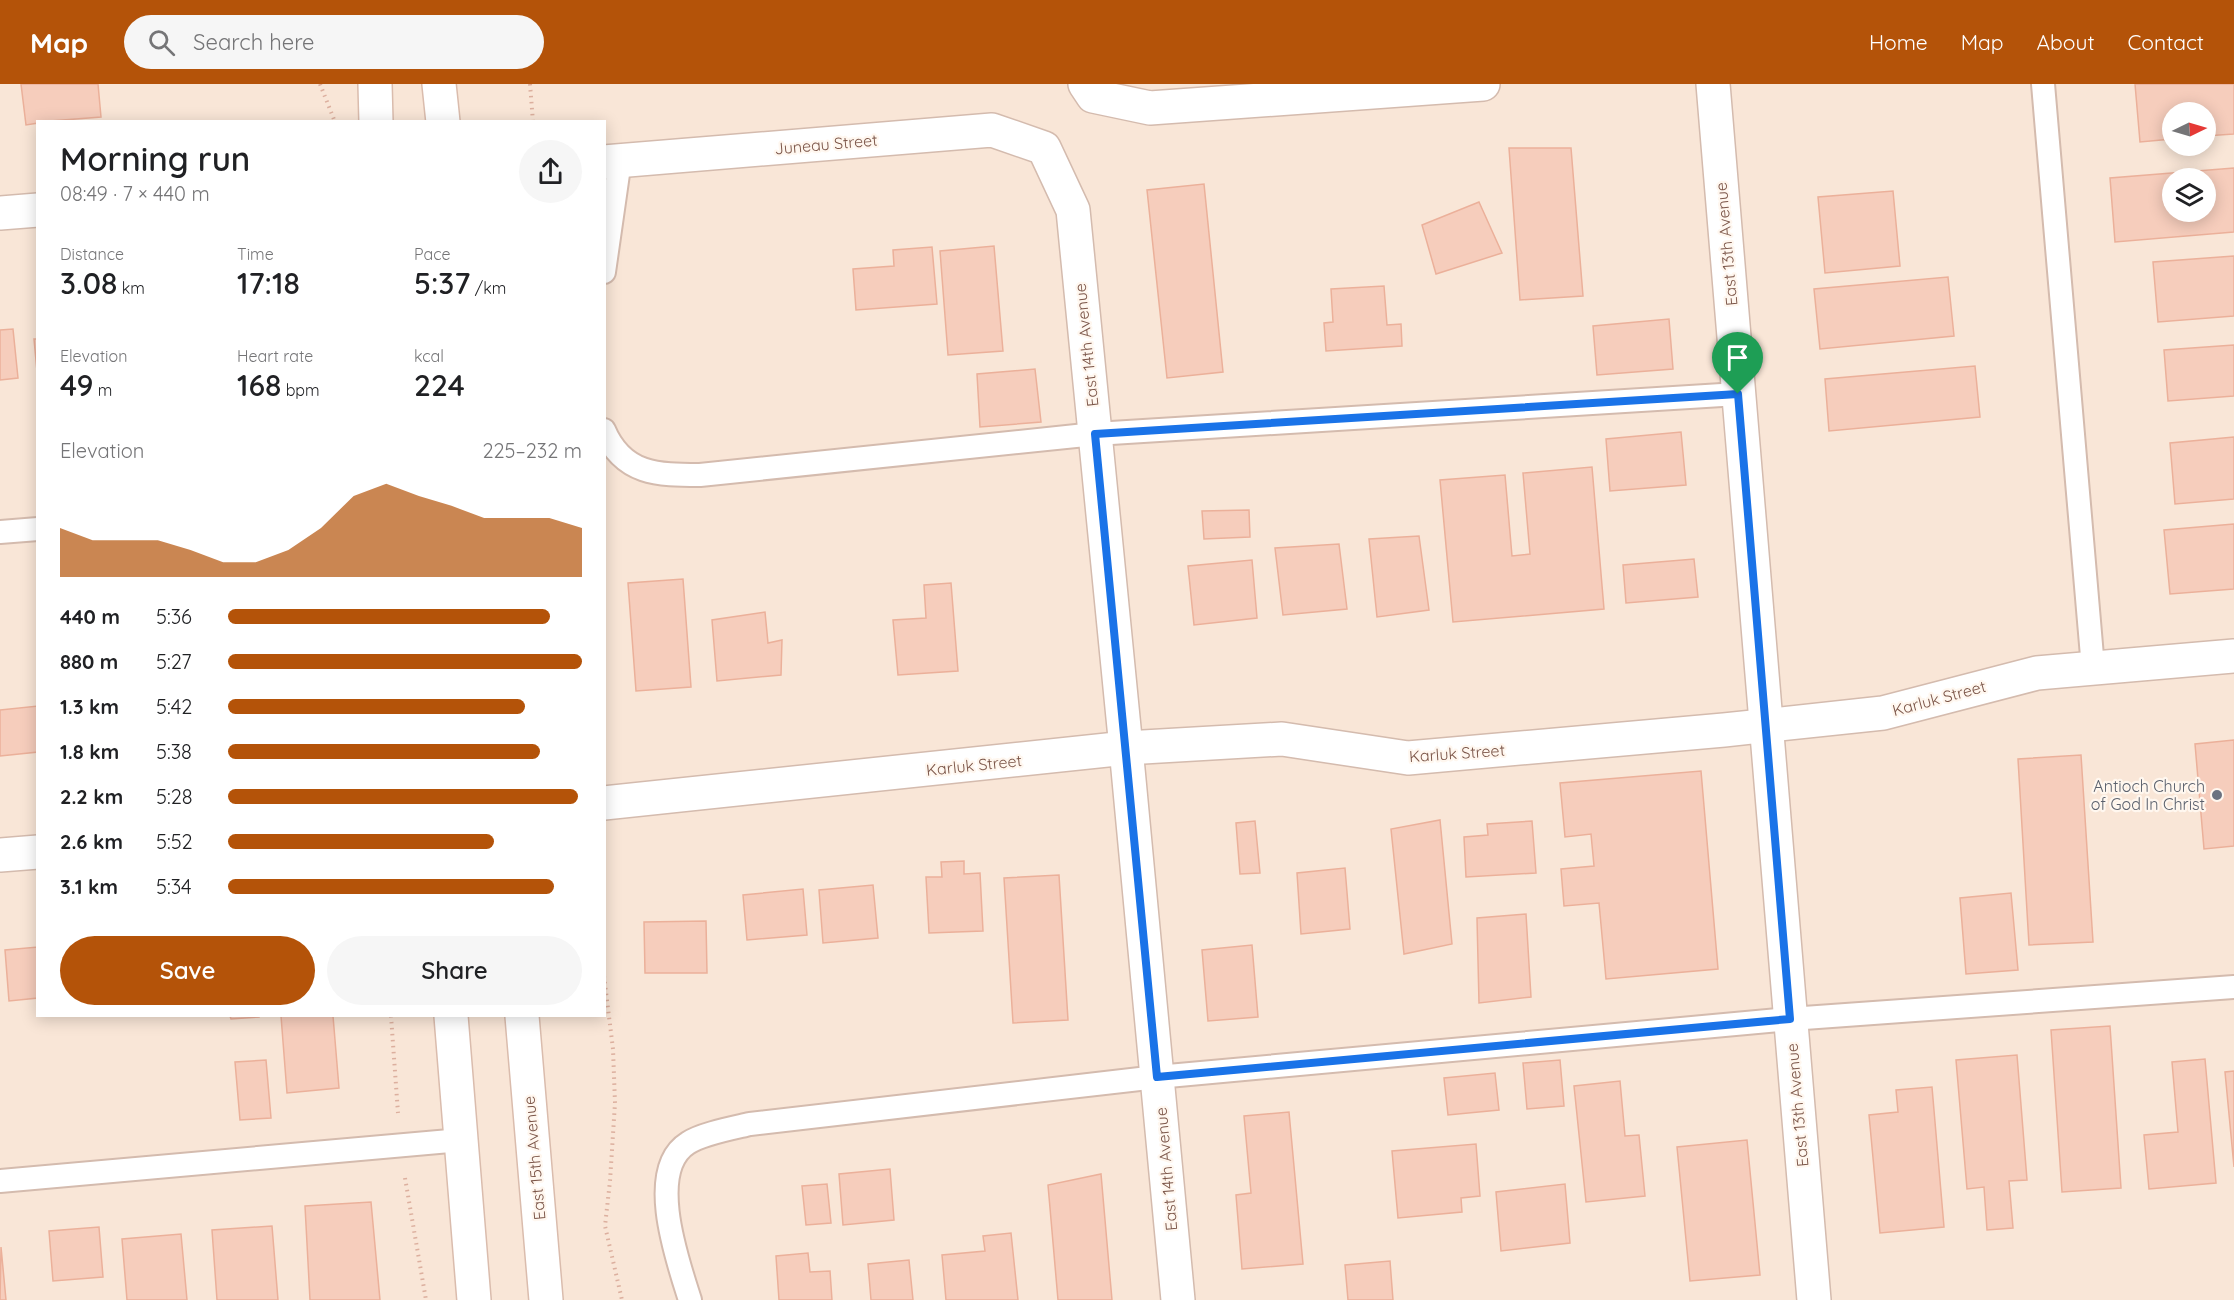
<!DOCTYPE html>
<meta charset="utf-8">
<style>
:root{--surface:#fff;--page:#f6f6f6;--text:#202124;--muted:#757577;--accent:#b45309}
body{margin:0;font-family:Quicksand,sans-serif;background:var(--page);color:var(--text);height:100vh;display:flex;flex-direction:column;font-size:22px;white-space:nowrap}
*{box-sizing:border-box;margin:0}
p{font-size:20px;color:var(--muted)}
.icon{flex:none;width:33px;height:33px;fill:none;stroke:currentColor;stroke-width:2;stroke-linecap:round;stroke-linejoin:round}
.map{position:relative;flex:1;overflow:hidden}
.side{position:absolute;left:36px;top:36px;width:570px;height:897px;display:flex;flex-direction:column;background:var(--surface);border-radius:0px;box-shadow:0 3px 15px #0003}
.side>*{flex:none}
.needle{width:39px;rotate:85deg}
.tools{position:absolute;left:2162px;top:18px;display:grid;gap:12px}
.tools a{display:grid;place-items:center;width:54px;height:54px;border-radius:50%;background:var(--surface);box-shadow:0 3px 15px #0003;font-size:30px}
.pin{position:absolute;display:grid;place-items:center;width:51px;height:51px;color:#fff;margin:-62px -26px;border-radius:50% 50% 50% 0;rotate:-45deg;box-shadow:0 0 6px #0007}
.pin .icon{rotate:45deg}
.round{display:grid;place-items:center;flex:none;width:63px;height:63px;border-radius:32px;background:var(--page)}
.overview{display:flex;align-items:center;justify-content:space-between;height:102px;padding:0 24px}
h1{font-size:33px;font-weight:600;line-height:45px}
.stats{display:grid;grid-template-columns:repeat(3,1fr);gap:9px;height:102px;padding:6px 24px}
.stats div{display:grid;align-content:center}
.stats b{font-size:30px;font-weight:600}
.stats small{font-size:16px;font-weight:400}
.stats p{font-size:16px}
.chart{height:168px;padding:12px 24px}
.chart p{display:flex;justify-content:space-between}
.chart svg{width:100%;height:108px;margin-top:6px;fill:var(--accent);opacity:.7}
.button{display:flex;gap:12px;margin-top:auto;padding:12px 24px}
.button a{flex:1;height:69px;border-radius:36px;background:var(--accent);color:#fff;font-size:24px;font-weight:600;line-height:69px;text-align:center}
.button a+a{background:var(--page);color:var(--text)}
ul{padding:0 24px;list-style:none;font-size:20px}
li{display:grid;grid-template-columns:96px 72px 1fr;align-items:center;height:45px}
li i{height:15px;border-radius:8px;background:var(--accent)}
header{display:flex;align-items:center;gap:36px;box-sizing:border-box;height:84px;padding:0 30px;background:var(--accent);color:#fff}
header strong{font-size:28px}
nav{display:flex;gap:33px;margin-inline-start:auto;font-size:21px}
.search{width:420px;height:54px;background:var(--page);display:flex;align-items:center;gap:15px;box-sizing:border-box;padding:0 21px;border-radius:33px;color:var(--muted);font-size:22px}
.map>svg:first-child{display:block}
.residential{fill:#f9e6d7;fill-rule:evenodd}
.building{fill:#f6cdbc;stroke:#ebb09a;stroke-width:1.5;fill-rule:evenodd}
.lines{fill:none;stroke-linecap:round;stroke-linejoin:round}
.lane-casing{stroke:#d4bbae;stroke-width:26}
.street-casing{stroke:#d4bbae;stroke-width:36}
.secondary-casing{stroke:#dabcad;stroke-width:36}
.path{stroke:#dcaf9e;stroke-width:4;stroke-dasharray:1.5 4.5;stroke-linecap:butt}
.lane{stroke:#fff;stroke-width:22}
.street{stroke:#fff;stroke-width:33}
.secondary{stroke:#fff;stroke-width:33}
.route-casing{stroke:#fff;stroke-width:12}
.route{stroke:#1a73e8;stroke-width:8}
.worship-dot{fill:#6b7280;stroke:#fff7ef;stroke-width:2}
.labels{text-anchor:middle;stroke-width:4.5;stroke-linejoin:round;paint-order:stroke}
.street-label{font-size:16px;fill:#7b5548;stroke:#fff7ef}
.worship-label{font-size:16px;fill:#5b616d;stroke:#fff7ef;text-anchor:end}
</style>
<header>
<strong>Map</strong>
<div class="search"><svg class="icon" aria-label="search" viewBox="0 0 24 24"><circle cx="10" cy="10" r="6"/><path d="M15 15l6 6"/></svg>Search here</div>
<nav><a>Home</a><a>Map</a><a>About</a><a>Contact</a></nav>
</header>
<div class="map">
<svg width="2234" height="1216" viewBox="0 0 2234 1216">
<rect width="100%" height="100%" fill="#fef3e7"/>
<path class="residential" d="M0,0H2234V1216H0ZM2172,28H2205V62H2172ZM38,38H604V932H38ZM2172,94H2205V128H2172Z"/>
<g class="building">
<path d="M21,0H98L101,33L38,38V39L26,41Z"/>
<path d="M2135,0H2234V50L2205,52V28H2172V55L2140,58Z"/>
<path d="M1509,64H1571L1583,212L1520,216Z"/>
<path d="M2234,84V148L2115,158L2110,94ZM2172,94H2205V128H2172Z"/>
<path d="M1204,100L1223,288L1167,294L1147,106Z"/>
<path d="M1893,107L1900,182L1825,189L1818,113Z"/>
<path d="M1479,118L1502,169L1436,190L1422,141Z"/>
<path d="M994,162L1003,267L948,271L940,167Z"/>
<path d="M932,163L937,220L856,226L853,185L894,182L893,166Z"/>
<path d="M2234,172V232L2158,238L2153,178Z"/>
<path d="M1948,193L1954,252L1820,265L1814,205Z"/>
<path d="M1384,202L1387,241L1401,240L1402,262L1326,267L1324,239L1333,238L1331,205Z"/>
<path d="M1669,235L1673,285L1597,291L1593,242Z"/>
<path d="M13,245L18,294L0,296V246Z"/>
<path d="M34,255H38V298Z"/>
<path d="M2234,261V312L2168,317L2164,266Z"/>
<path d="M1975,282L1980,333L1829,347L1825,295Z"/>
<path d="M1035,285L1041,338L980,343L977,290Z"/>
<path d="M1681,348L1686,401L1610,407L1606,355Z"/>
<path d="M2234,353V415L2175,420L2170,359Z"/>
<path d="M1592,383L1604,525L1453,538L1440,396L1505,391L1512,472L1530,470L1523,389Z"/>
<path d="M1249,426L1250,453L1204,455L1202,427Z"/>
<path d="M2234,440V505L2170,510L2164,446Z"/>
<path d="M1419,452L1429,526L1377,533L1369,455Z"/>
<path d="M1339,460L1347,525L1283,531L1275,464Z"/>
<path d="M1694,475L1698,513L1626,519L1623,481Z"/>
<path d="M1252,476L1257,534L1194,541L1188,482Z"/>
<path d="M683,495L691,603L636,607L628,499Z"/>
<path d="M951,499L958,587L898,591L893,536L926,534L924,501Z"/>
<path d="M765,528L768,559L782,556L781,591L717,597L712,536Z"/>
<path d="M38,622V668L0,672V626Z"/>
<path d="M2234,656V762L2204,765L2195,660Z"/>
<path d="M2081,671L2093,858L2029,861L2018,675Z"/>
<path d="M1701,687L1718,885L1606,895L1599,819L1564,822L1561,785L1594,782L1591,750L1565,753L1560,699Z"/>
<path d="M1440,736L1452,860L1404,870L1391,745Z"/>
<path d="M1255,737L1260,789L1240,790L1236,739Z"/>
<path d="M1532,737L1536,789L1466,793L1464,753L1488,751L1487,740Z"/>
<path d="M964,777V790L980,789L983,847L929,849L926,793H942L941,778Z"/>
<path d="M1345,784L1350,845L1301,850L1297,789Z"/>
<path d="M1059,791L1068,936L1013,939L1004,794Z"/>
<path d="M873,801L878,854L823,859L819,806Z"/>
<path d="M803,805L807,851L747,856L743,811Z"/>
<path d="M2011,809L2018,886L1966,890L1960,814Z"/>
<path d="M1526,830L1531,913L1479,919L1477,834Z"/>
<path d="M706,837L707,889H645L644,838Z"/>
<path d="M1252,861L1258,933L1208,937L1202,866Z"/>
<path d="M38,863V914L9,917L5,866Z"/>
<path d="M230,932H259V933L231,935Z"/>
<path d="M281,932H333L339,1004L287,1009Z"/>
<path d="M2110,942L2121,1104L2062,1108L2051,946Z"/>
<path d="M2017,971L2027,1096L2009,1097L2013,1144L1987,1146L1984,1103L1967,1105L1956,976Z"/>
<path d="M2205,975L2216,1099L2149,1105L2144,1051L2178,1048L2172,978Z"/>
<path d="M266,976L271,1034L240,1036L235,978Z"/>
<path d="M1560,976L1564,1022L1527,1025L1523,979Z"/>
<path d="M2234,987V1083L2225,988Z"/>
<path d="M1495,989L1499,1026L1448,1031L1444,994Z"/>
<path d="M1620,997L1625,1052L1639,1051L1645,1112L1586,1118L1574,1002Z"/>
<path d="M1932,1003L1944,1143L1880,1149L1869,1031L1898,1028L1896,1006Z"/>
<path d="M1289,1028L1303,1180L1242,1185L1236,1111L1251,1109L1244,1032Z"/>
<path d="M1747,1056L1760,1191L1690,1197L1677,1063Z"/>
<path d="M1476,1060L1480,1112L1461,1114L1462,1128L1398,1134L1392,1067Z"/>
<path d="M890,1085L894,1136L843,1141L839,1090Z"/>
<path d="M1101,1090L1112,1216H1058L1048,1101Z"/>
<path d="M827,1100L831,1139L806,1141L802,1102Z"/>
<path d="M1565,1100L1570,1159L1501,1167L1496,1108Z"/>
<path d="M371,1118L380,1216H310L305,1122Z"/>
<path d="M272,1142L278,1216H217L212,1146Z"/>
<path d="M99,1143L103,1193L53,1197L49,1147Z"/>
<path d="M1011,1149L1018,1216H946L942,1171L985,1167L983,1152Z"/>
<path d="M181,1150L187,1216H127L122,1155Z"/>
<path d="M1,1163L6,1216H0Z"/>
<path d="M808,1169L810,1188L830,1187L832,1216H779L776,1172Z"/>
<path d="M909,1176L913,1216H871L868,1180Z"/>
<path d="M1390,1177L1393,1216H1348L1345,1181Z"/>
</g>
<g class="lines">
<g class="lane-casing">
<g id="lane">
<path d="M2043,0L2093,584"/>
<path d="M604,188L620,76"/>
<path d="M604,346C623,391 658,391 700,391L1095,350L1738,310"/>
<path d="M0,448L38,445"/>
<path d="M0,1097L461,1056"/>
<path d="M690,1216C678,1178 645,1086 688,1059C701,1050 733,1044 750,1040L1157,993L1790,935L2234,903"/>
</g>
</g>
<g class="street-casing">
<g id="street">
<path d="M1085,0L1093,12L1150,24L1483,0"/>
<path d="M1713,0L1814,1216"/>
<path d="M604,78L992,46L1044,64L1073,126L1126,664L1178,1216"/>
<path d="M0,129L38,126"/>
<path d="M604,719L1126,664L1282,655L1408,674L1724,646L1883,629L2037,589L2234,572"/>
<path d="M0,771L38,768"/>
</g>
</g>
<g class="secondary-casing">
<g id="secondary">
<path d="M375,0L376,38"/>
<path d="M439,0L443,38"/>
<path d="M451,932L474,1216"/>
<path d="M522,932L546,1216"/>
</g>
</g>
<g class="path">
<path d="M320,0L335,38"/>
<path d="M530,0L533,38"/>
<path d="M604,892L613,965L615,1019L610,1097L605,1142L622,1216"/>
<path d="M391,932L398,1029"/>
<path d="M405,1094L426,1216"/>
</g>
<use href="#lane" class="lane"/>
<use href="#street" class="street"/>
<use href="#secondary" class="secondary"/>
</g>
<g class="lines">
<g class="route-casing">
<path id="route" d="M1738,310L1790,935L1157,993L1095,350Z"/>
</g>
<use href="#route" class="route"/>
</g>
<circle class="worship-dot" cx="2217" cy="711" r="6"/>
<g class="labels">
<g class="street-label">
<text transform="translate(826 60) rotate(-5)" y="6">Juneau Street</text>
<text transform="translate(1726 160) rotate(-95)" y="6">East 13th Avenue</text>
<text transform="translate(1086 261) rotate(-96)" y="6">East 14th Avenue</text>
<text transform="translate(1939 614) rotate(-15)" y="6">Karluk Street</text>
<text transform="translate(1457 669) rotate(-4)" y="6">Karluk Street</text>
<text transform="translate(974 681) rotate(-6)" y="6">Karluk Street</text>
<text transform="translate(1797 1021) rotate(-95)" y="6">East 13th Avenue</text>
<text transform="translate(534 1074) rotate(-95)" y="6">East 15th Avenue</text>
<text transform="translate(1166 1085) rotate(-95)" y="6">East 14th Avenue</text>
</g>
<g class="worship-label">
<text x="2205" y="708">Antioch Church<tspan x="2205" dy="18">of God In Christ</tspan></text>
</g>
</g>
</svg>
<div class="tools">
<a><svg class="needle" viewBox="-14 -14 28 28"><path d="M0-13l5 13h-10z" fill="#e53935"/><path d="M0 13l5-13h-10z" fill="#757577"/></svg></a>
<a><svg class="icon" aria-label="layers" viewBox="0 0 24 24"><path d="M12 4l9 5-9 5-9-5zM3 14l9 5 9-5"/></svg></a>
</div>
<div class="pin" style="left:1738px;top:310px;background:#1e9e55"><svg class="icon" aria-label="arrive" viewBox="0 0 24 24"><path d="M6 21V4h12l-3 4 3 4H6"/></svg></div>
<section class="side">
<div class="overview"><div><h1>Morning run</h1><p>08:49 · 7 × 440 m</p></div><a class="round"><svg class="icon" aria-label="share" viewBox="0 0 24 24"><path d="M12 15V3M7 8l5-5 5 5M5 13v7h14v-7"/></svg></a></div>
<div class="stats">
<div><p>Distance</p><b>3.08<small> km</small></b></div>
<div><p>Time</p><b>17:18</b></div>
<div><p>Pace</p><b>5:37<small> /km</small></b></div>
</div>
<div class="stats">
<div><p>Elevation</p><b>49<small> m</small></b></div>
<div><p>Heart rate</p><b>168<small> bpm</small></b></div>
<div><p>kcal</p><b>224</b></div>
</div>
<div class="chart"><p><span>Elevation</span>225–232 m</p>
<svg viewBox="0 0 160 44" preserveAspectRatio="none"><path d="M0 44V24L10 29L20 29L30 29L40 33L50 38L60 38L70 33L80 24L90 11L100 6L110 11L120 15L130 20L140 20L150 20L160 24V44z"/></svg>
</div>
<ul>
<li><b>440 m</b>5:36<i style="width:91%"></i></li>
<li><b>880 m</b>5:27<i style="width:100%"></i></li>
<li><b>1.3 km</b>5:42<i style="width:84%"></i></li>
<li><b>1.8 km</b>5:38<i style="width:88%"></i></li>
<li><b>2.2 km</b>5:28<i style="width:99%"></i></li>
<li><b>2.6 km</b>5:52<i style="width:75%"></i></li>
<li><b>3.1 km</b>5:34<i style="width:92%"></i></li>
</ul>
<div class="button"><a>Save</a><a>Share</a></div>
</section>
</div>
